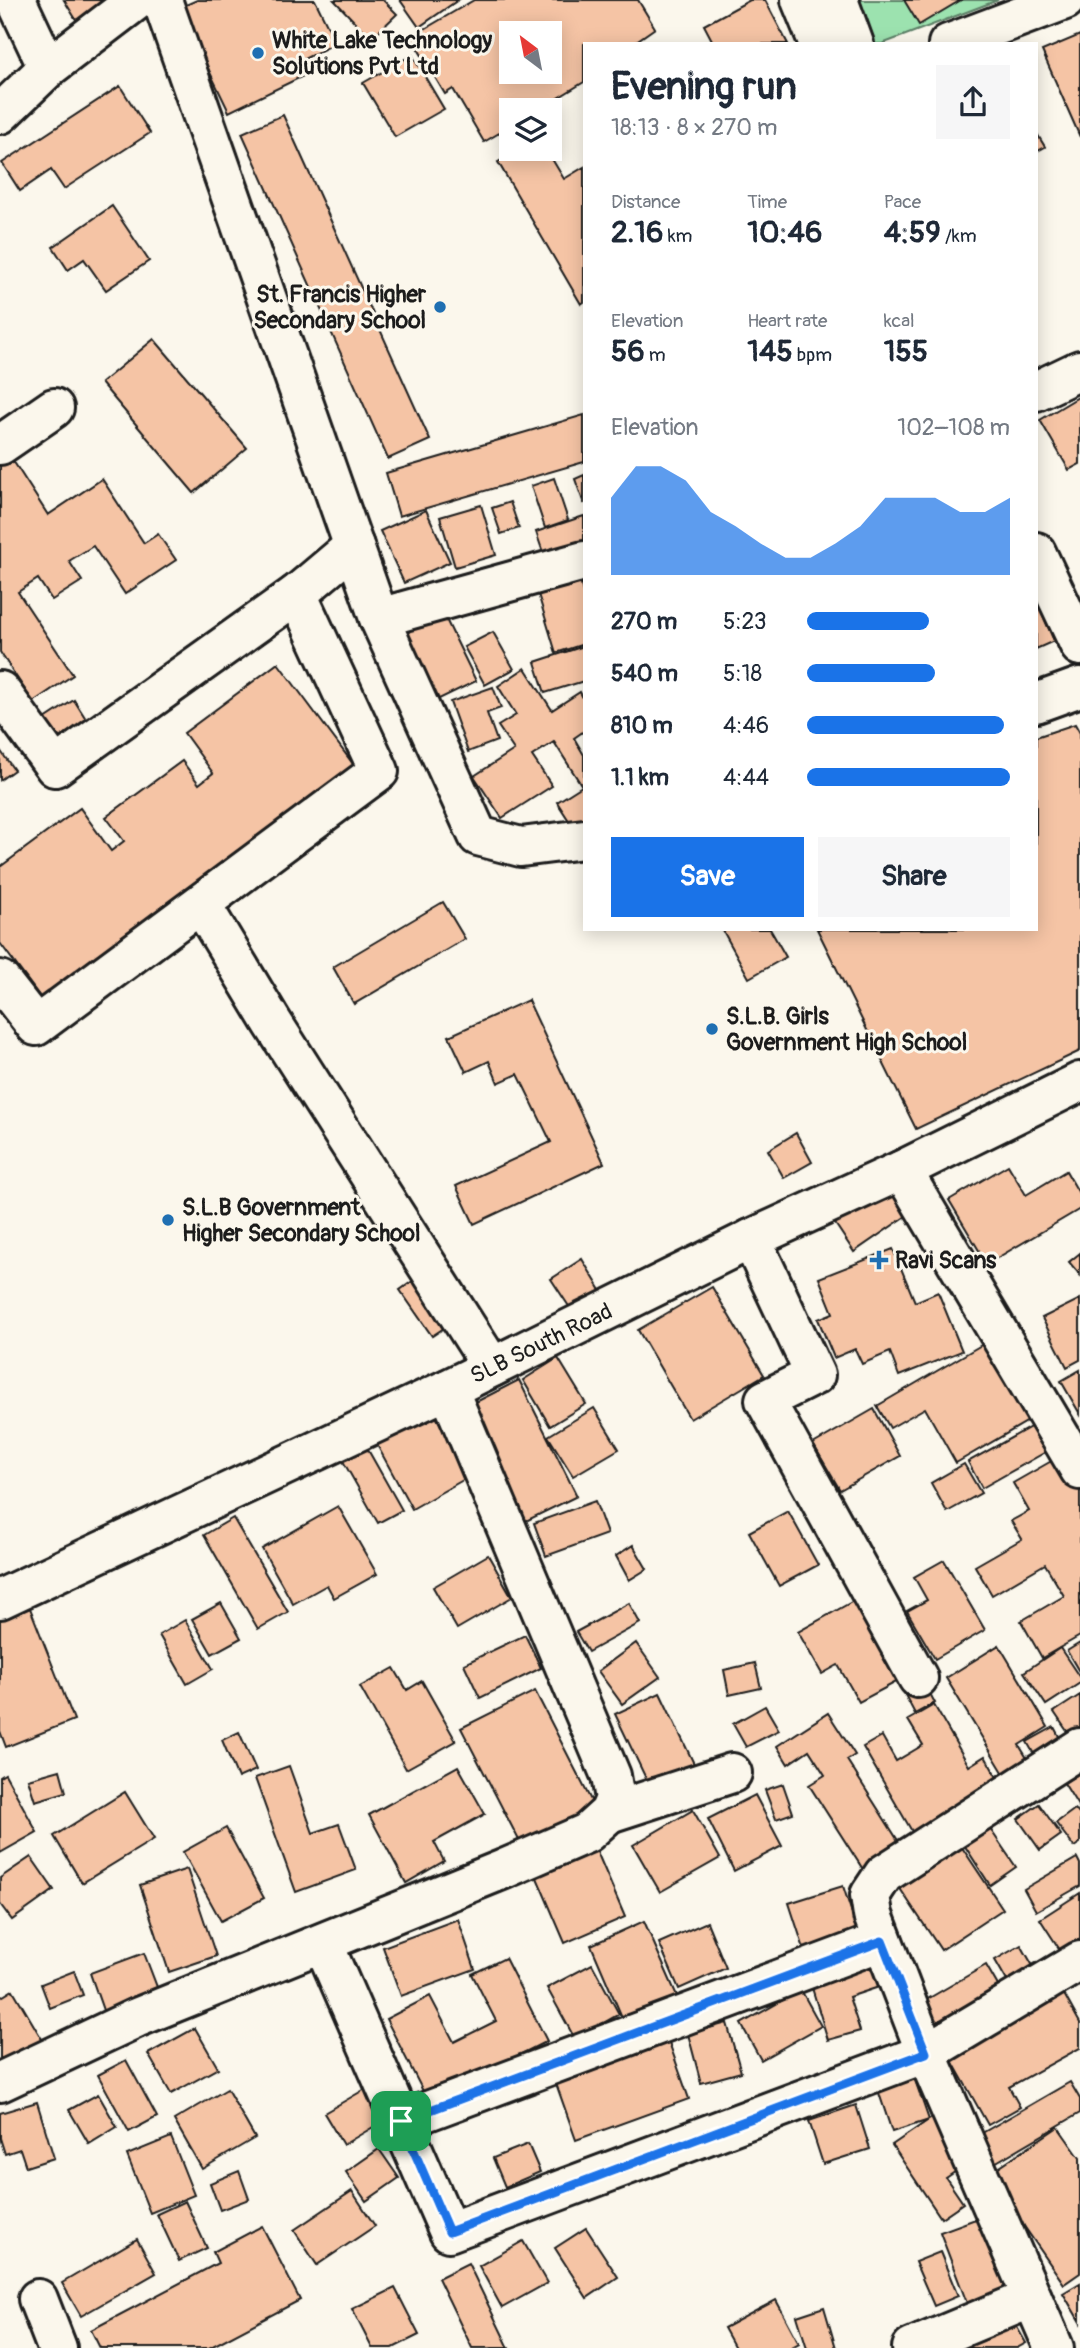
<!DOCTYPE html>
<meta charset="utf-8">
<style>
:root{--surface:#fff;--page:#f6f6f7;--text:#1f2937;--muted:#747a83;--accent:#1a73e8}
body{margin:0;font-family:Pangolin,sans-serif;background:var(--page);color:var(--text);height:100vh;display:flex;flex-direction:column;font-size:26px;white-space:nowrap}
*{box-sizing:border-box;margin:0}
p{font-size:23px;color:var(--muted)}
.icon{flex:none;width:38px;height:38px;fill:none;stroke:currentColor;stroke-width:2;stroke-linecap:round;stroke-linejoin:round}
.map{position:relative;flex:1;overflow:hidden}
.sheet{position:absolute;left:583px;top:42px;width:455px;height:889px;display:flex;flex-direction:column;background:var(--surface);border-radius:0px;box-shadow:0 4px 18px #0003}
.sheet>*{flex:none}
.needle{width:46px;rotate:328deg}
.controls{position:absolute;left:499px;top:21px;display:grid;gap:14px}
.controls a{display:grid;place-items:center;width:63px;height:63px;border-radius:0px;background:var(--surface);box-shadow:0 4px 18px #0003;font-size:35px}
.pin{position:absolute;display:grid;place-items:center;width:60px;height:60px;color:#fff;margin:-30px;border-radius:14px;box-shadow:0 4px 10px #0006}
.round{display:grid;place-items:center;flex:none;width:74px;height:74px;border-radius:0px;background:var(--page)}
.overview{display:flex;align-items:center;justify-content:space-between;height:119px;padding:0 28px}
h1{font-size:38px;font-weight:700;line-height:52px}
.figures{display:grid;grid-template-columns:repeat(3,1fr);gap:10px;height:119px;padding:7px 28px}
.figures div{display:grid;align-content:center}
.figures b{font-size:30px;font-weight:700}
.figures small{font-size:19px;font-weight:400}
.figures p{font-size:19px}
.chart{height:196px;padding:14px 28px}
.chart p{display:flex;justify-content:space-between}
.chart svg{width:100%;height:126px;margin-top:7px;fill:var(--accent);opacity:.7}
.primary-button{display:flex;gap:14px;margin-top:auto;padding:14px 28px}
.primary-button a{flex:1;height:80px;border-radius:0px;background:var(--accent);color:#fff;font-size:28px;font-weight:700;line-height:80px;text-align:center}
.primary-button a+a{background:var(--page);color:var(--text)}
ul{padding:0 28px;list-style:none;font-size:23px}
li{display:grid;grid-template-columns:112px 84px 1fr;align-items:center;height:52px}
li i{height:18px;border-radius:9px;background:var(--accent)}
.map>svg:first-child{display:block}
.green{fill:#9ce2af;stroke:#5c7f66;stroke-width:2}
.building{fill:#f5c4a5;stroke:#1c1c1c;stroke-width:2;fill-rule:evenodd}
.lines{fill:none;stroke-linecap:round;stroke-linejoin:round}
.minor-casing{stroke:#1c1c1c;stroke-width:44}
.major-casing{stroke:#1c1c1c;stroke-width:44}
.minor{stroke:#fbf7ec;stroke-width:38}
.major{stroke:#fbf7ec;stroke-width:38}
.route-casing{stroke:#fff;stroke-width:14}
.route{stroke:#1a73e8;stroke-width:9}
.poi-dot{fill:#1f6fb2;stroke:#fbf7ec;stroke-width:2.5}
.labels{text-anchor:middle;stroke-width:6;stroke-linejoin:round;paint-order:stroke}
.poi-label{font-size:23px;font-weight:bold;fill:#1c1c1c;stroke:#fbf7ec;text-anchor:start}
.street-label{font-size:23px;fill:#1c1c1c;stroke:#fbf7ec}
</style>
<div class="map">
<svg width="1080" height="2348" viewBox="0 0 1080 2348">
<rect width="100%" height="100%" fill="#fbf7ec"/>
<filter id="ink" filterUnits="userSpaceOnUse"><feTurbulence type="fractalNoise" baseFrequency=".0143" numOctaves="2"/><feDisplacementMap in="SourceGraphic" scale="14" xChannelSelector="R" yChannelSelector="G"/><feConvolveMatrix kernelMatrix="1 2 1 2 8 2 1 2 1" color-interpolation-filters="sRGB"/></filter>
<g filter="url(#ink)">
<path class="green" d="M853,0H998L882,44H869Z"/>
<g class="building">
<path d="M64,0H120L80,26Z"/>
<path d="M197,0H315L336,43L296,63L303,76L229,112L179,8Z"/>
<path d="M334,0H383L397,14L371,39Z"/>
<path d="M400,0H458L419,27Z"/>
<path d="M474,0H638L655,28L632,44H584V82L538,110H511V126L484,142L453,89L445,94L411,37ZM511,33H550V72H511Z"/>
<path d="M750,0H765L788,44H714L704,25Z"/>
<path d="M904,0H961L919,25Z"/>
<path d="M1080,35V137L1042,51Z"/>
<path d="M412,55L444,109L395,137L363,83Z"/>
<path d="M120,86L150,133L64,189L51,170L20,191L2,163Z"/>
<path d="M283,115L430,440L388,459L242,133Z"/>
<path d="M1036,132L1045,147L1036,152Z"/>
<path d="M521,149H546L564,179L584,167V302L581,304L498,162Z"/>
<path d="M112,206L149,261L106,290L84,259L68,270L53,247Z"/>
<path d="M154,339L247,448L194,493L101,383Z"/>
<path d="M1080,396V464L1069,470L1040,420Z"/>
<path d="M584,415V462L399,516L386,473Z"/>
<path d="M10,456L48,515L102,479L144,543L158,534L176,560L125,594L93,546L69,561L82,581L52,600L38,579L18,592L73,675L33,702L0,652V463Z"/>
<path d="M584,475V504L575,479Z"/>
<path d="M554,478L568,520L545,528L531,486Z"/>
<path d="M510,502L519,528L501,534L492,508Z"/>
<path d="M481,505L496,555L455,567L440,517Z"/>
<path d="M426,510L450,562L404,583L380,531Z"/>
<path d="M584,516V558L549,570L536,532Z"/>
<path d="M580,581L584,596V644L556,653L538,594Z"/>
<path d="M1036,598L1054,641L1036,649Z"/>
<path d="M439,605L476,681L433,702L396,626Z"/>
<path d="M493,632L514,669L485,685L464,647Z"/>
<path d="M584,646V681L545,693L535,662Z"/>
<path d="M278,663L359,772L46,1005L0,943V867L80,808L111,851L124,841L106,817L182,761L199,784L213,773L184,733Z"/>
<path d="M525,668L552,710L580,692L584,700V731L574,738L584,755V824L575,830L557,802L582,786L554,742L532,756L552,786L502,818L474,776L514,750L498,726L516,715L498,686Z"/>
<path d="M493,687L501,708L487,713L497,741L468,752L450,702Z"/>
<path d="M74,700L93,730L64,749L45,719Z"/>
<path d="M1075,724L1080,733V1051L916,1129L817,929H1036V737Z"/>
<path d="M0,750L14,770L0,780Z"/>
<path d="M443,902L465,939L354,1004L333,967Z"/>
<path d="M722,929H770L786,957L749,978Z"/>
<path d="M528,1000L604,1163L474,1224L456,1186L551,1142L518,1074L498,1083L489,1061L466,1072L449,1036Z"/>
<path d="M796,1133L812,1162L784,1178L768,1150Z"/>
<path d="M1008,1165L1026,1195L1066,1171L1080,1195V1209L987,1264L949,1200Z"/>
<path d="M892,1182L912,1212L854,1252L834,1222Z"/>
<path d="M893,1249L915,1302L938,1292L962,1351L899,1376L890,1352L862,1364L855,1349L834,1358L818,1319L833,1313L819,1278Z"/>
<path d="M1080,1253V1275L1069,1262Z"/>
<path d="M582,1259L602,1292L572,1311L551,1279Z"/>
<path d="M427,1271L459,1318L432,1336L400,1290Z"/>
<path d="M712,1287L764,1375L690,1419L638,1330Z"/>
<path d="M1080,1299V1360L1067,1367L1042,1318Z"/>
<path d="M983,1344L1010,1391L1017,1386L1035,1417L956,1463L925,1408L890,1428L877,1406Z"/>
<path d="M558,1358L586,1404L550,1426L523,1380Z"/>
<path d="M1080,1370V1414L1061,1381Z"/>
<path d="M519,1380L577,1496L526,1521L468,1406Z"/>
<path d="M594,1408L619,1449L573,1476L548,1436Z"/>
<path d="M874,1409L900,1456L840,1490L813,1444Z"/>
<path d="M434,1413L470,1476L412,1509L377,1445Z"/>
<path d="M1043,1420L1058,1445L982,1488L968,1462Z"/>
<path d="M363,1441L402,1510L378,1523L339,1454Z"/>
<path d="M1062,1455L1080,1487V1636L1042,1658L1021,1621L1064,1596L1045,1564L992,1595L975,1566L1022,1539L1011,1521L1029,1511L1013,1483Z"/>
<path d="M964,1464L981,1493L947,1512L931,1483Z"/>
<path d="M595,1501L607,1534L546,1556L534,1523Z"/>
<path d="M338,1506L377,1574L334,1598L327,1585L293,1604L262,1549Z"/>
<path d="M788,1511L818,1565L779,1586L749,1532Z"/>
<path d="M233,1518L288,1612L258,1629L204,1535Z"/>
<path d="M633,1545L647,1569L629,1580L616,1556Z"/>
<path d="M488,1555L512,1597L457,1629L433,1587Z"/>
<path d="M944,1560L985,1630L935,1659L907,1611L927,1600L914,1577Z"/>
<path d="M857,1599L902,1679L859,1702L838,1665L822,1674L798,1632Z"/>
<path d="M221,1603L241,1638L212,1654L192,1619Z"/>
<path d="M629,1603L640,1623L588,1652L576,1632Z"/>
<path d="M30,1608L74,1720L6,1747L0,1731V1619Z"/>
<path d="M185,1620L213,1669L187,1684L159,1635Z"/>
<path d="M525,1635L541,1668L480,1698L464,1664Z"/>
<path d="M636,1643L660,1677L622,1704L598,1671Z"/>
<path d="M1080,1643V1673L1067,1651Z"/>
<path d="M999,1645L1048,1727L1019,1745L1033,1768L1009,1782L946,1678Z"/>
<path d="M1060,1648L1080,1678V1683L1046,1705L1024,1672Z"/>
<path d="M755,1663L761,1688L729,1695L724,1670Z"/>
<path d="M394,1668L407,1690L422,1681L456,1741L406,1769L360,1687Z"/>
<path d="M925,1684L935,1703L915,1714L905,1695Z"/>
<path d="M535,1691L597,1812L524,1850L461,1728Z"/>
<path d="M660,1693L696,1768L651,1789L615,1714Z"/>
<path d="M1080,1695V1736L1073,1740L1054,1712Z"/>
<path d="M934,1705L969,1766L985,1756L1004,1790L917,1840L863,1747L882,1736L896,1761L923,1745L908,1720Z"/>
<path d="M765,1706L779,1730L746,1747L733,1724Z"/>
<path d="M828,1713L855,1755L847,1760L904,1850L866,1874L809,1785L825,1775L809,1750L788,1764L777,1746Z"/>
<path d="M1054,1727L1069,1755L1043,1770L1027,1742Z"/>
<path d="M239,1732L256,1770L238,1778L222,1740Z"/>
<path d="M289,1766L313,1833L339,1824L356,1870L296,1892L255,1778Z"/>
<path d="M458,1766L485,1814L434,1842L444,1861L406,1883L369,1815Z"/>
<path d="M60,1770L66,1792L35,1801L28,1779Z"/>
<path d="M1080,1773V1809L1064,1783Z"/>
<path d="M5,1774L37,1832L0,1853V1777Z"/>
<path d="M783,1784L793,1813L776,1819L765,1790Z"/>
<path d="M125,1792L154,1839L82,1883L54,1836Z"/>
<path d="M755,1795L782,1846L734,1871L708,1819Z"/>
<path d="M1039,1804L1061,1835L1040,1850L1018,1819Z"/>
<path d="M1075,1809L1080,1815V1843L1074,1847L1056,1823Z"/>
<path d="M693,1810L720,1858L660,1892L633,1845Z"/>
<path d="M986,1823L1016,1867L990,1885L961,1840Z"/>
<path d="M226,1828L264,1898L221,1921L183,1852Z"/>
<path d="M592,1840L625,1917L565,1943L532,1866Z"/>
<path d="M961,1846L1003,1909L941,1950L899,1887Z"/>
<path d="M31,1857L54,1890L12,1920L0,1904V1878Z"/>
<path d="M1077,1858L1080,1864V1886L1036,1911L1024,1889Z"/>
<path d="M187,1869L216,1956L169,1972L140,1885Z"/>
<path d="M843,1886L861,1941L807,1958L789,1903Z"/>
<path d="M1080,1893V1938L1060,1950L1040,1919Z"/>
<path d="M458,1919L475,1969L401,1996L383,1947Z"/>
<path d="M644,1921L678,1998L624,2022L591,1945Z"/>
<path d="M707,1922L726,1968L679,1989L659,1943Z"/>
<path d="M1021,1945L1037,1973L1011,1988L995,1960Z"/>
<path d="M144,1953L160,1995L105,2016L90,1973Z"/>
<path d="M879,1955L888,1984L849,1997L860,2031L828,2040L809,1978Z"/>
<path d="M505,1958L547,2041L428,2101L386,2019L430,1996L454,2042L496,2021L472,1974Z"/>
<path d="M592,1964L619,2014L575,2039L547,1988Z"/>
<path d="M986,1965L1001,1991L935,2031L919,2004Z"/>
<path d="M74,1971L83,1995L50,2008L41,1984Z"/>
<path d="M1060,1987L1080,2023V2048L1009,2087L1020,2107L988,2125L951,2059L1036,2011L1031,2003Z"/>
<path d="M13,1990L46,2046L0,2073V1998Z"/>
<path d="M801,1990L821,2026L761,2060L741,2024Z"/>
<path d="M727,2023L741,2072L701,2083L688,2034Z"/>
<path d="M195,2028L218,2068L171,2094L148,2054Z"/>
<path d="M665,2031L689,2099L576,2140L552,2072Z"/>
<path d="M126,2060L157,2117L129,2132L98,2075Z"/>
<path d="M910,2066L929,2120L892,2132L874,2078Z"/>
<path d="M1070,2082L1080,2099V2113L993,2164L977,2136Z"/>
<path d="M367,2088L385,2120L343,2145L324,2113Z"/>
<path d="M227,2089L255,2138L202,2169L174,2120Z"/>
<path d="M98,2094L117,2127L89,2144L69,2110Z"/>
<path d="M37,2102L54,2158L26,2167L20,2149L5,2154L0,2138V2113Z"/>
<path d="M856,2105L870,2149L823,2164L809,2121Z"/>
<path d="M939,2113L971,2161L946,2178L963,2203L941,2218L892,2145Z"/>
<path d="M1058,2127L1080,2158V2273L1064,2284L988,2174Z"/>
<path d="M171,2137L194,2195L150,2213L127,2155Z"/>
<path d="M528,2144L540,2172L505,2187L493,2158Z"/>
<path d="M379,2149L399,2178L366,2201L346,2172Z"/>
<path d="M239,2171L249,2199L220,2210L210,2183Z"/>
<path d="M352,2191L375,2226L317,2265L294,2230Z"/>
<path d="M185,2201L207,2248L179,2261L157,2214Z"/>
<path d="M989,2214L1016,2285L967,2303L940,2232Z"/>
<path d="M262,2226L300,2300L209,2348H100L91,2330L218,2263L213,2252Z"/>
<path d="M586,2228L618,2277L587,2298L555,2248Z"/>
<path d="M137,2239L156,2273L81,2316L62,2283Z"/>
<path d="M523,2241L547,2283L502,2308L479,2266Z"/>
<path d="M940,2252L958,2296L934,2306L915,2262Z"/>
<path d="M468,2263L509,2348H472L438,2278Z"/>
<path d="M1080,2283V2322L1063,2293Z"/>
<path d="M395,2288L419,2335L393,2348H372L352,2309Z"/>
<path d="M776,2300L799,2343L790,2348H735L724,2328Z"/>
<path d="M824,2307L836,2348H807L797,2316Z"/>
<path d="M1009,2313L1026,2343L1017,2348H950Z"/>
</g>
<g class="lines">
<g class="minor-casing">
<g id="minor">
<path d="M16,0L48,68"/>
<path d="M162,0L379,618L478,836L521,847L584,839"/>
<path d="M948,44L1065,0"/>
<path d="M1036,391L1080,370"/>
<path d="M0,445L54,408"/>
<path d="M379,618L584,561"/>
<path d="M0,691L55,767L297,594L354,546"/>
<path d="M1036,703L1080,687"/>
<path d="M201,904L272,1022L492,1367"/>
<path d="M0,980L36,1026L379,771L297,594"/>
<path d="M902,1170L1080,1470"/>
<path d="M751,1239L815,1375L765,1400L918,1678"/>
<path d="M0,1599L448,1389L751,1239L902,1170L1080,1082"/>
<path d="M609,1813L732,1773"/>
<path d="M323,1943L449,2232L926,2053L1080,1961"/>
<path d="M0,2082L136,2018L504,1869L587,1833L609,1813L615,1799L611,1776L448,1389"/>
<path d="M401,2121L882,1941"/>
<path d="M38,2299L57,2348"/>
<path d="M912,2348L1032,2298"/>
<path d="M1054,2348L926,2053L873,1915L870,1895L884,1874L1080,1748"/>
</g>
</g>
<g class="major-casing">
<g id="major">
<path d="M801,0L819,44"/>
<path d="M838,0L854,44"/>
<path d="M0,114L48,68L137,0"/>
<path d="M1036,552L1080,646"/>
</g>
</g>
<use href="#minor" class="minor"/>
<use href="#major" class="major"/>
</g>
</g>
<g class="lines" filter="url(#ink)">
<g class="route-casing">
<path id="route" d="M882,1941L926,2053L449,2232L401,2121Z"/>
</g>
<use href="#route" class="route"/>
</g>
<g class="poi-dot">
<circle cx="258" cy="53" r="7"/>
<circle cx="440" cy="307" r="7"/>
<circle cx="712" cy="1029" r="7"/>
<circle cx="168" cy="1220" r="7"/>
<path d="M875.5 1249.5h7v7h7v7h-7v7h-7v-7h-7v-7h7z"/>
</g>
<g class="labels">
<g class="poi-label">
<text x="272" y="48">White Lake Technology<tspan x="272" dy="26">Solutions Pvt Ltd</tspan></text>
<text x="426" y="302" text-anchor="end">St. Francis Higher<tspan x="426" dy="26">Secondary School</tspan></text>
<text x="726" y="1024">S.L.B. Girls<tspan x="726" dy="26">Government High School</tspan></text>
<text x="182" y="1215">S.L.B Government<tspan x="182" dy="26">Higher Secondary School</tspan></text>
<text x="895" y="1268">Ravi Scans</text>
</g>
<g class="street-label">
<text transform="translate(541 1343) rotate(-26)" y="8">SLB South Road</text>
</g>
</g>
</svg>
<div class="controls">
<a><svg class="needle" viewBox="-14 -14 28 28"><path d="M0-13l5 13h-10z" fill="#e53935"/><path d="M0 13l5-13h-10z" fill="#747a83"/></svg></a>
<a><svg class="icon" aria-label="layers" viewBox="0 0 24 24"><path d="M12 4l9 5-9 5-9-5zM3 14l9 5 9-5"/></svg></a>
</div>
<div class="pin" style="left:401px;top:2121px;background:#1e9e55"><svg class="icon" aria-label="arrive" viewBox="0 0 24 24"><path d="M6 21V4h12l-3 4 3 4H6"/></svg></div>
<section class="sheet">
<div class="overview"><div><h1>Evening run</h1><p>18:13 · 8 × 270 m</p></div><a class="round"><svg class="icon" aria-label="share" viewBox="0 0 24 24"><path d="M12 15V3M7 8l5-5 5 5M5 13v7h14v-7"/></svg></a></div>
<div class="figures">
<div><p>Distance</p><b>2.16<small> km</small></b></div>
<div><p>Time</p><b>10:46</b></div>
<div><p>Pace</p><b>4:59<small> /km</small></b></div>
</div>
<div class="figures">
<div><p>Elevation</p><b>56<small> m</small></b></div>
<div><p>Heart rate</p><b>145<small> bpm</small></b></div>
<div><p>kcal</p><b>155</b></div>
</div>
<div class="chart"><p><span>Elevation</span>102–108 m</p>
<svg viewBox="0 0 160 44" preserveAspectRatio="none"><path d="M0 44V17L10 6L20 6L30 11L40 22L50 27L60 33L70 38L80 38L90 33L100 27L110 17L120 17L130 17L140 22L150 22L160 17V44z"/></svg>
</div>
<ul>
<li><b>270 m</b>5:23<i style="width:60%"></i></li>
<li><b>540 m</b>5:18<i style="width:63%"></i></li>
<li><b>810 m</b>4:46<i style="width:97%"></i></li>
<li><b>1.1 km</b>4:44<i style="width:100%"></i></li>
</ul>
<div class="primary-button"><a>Save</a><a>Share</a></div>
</section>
</div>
